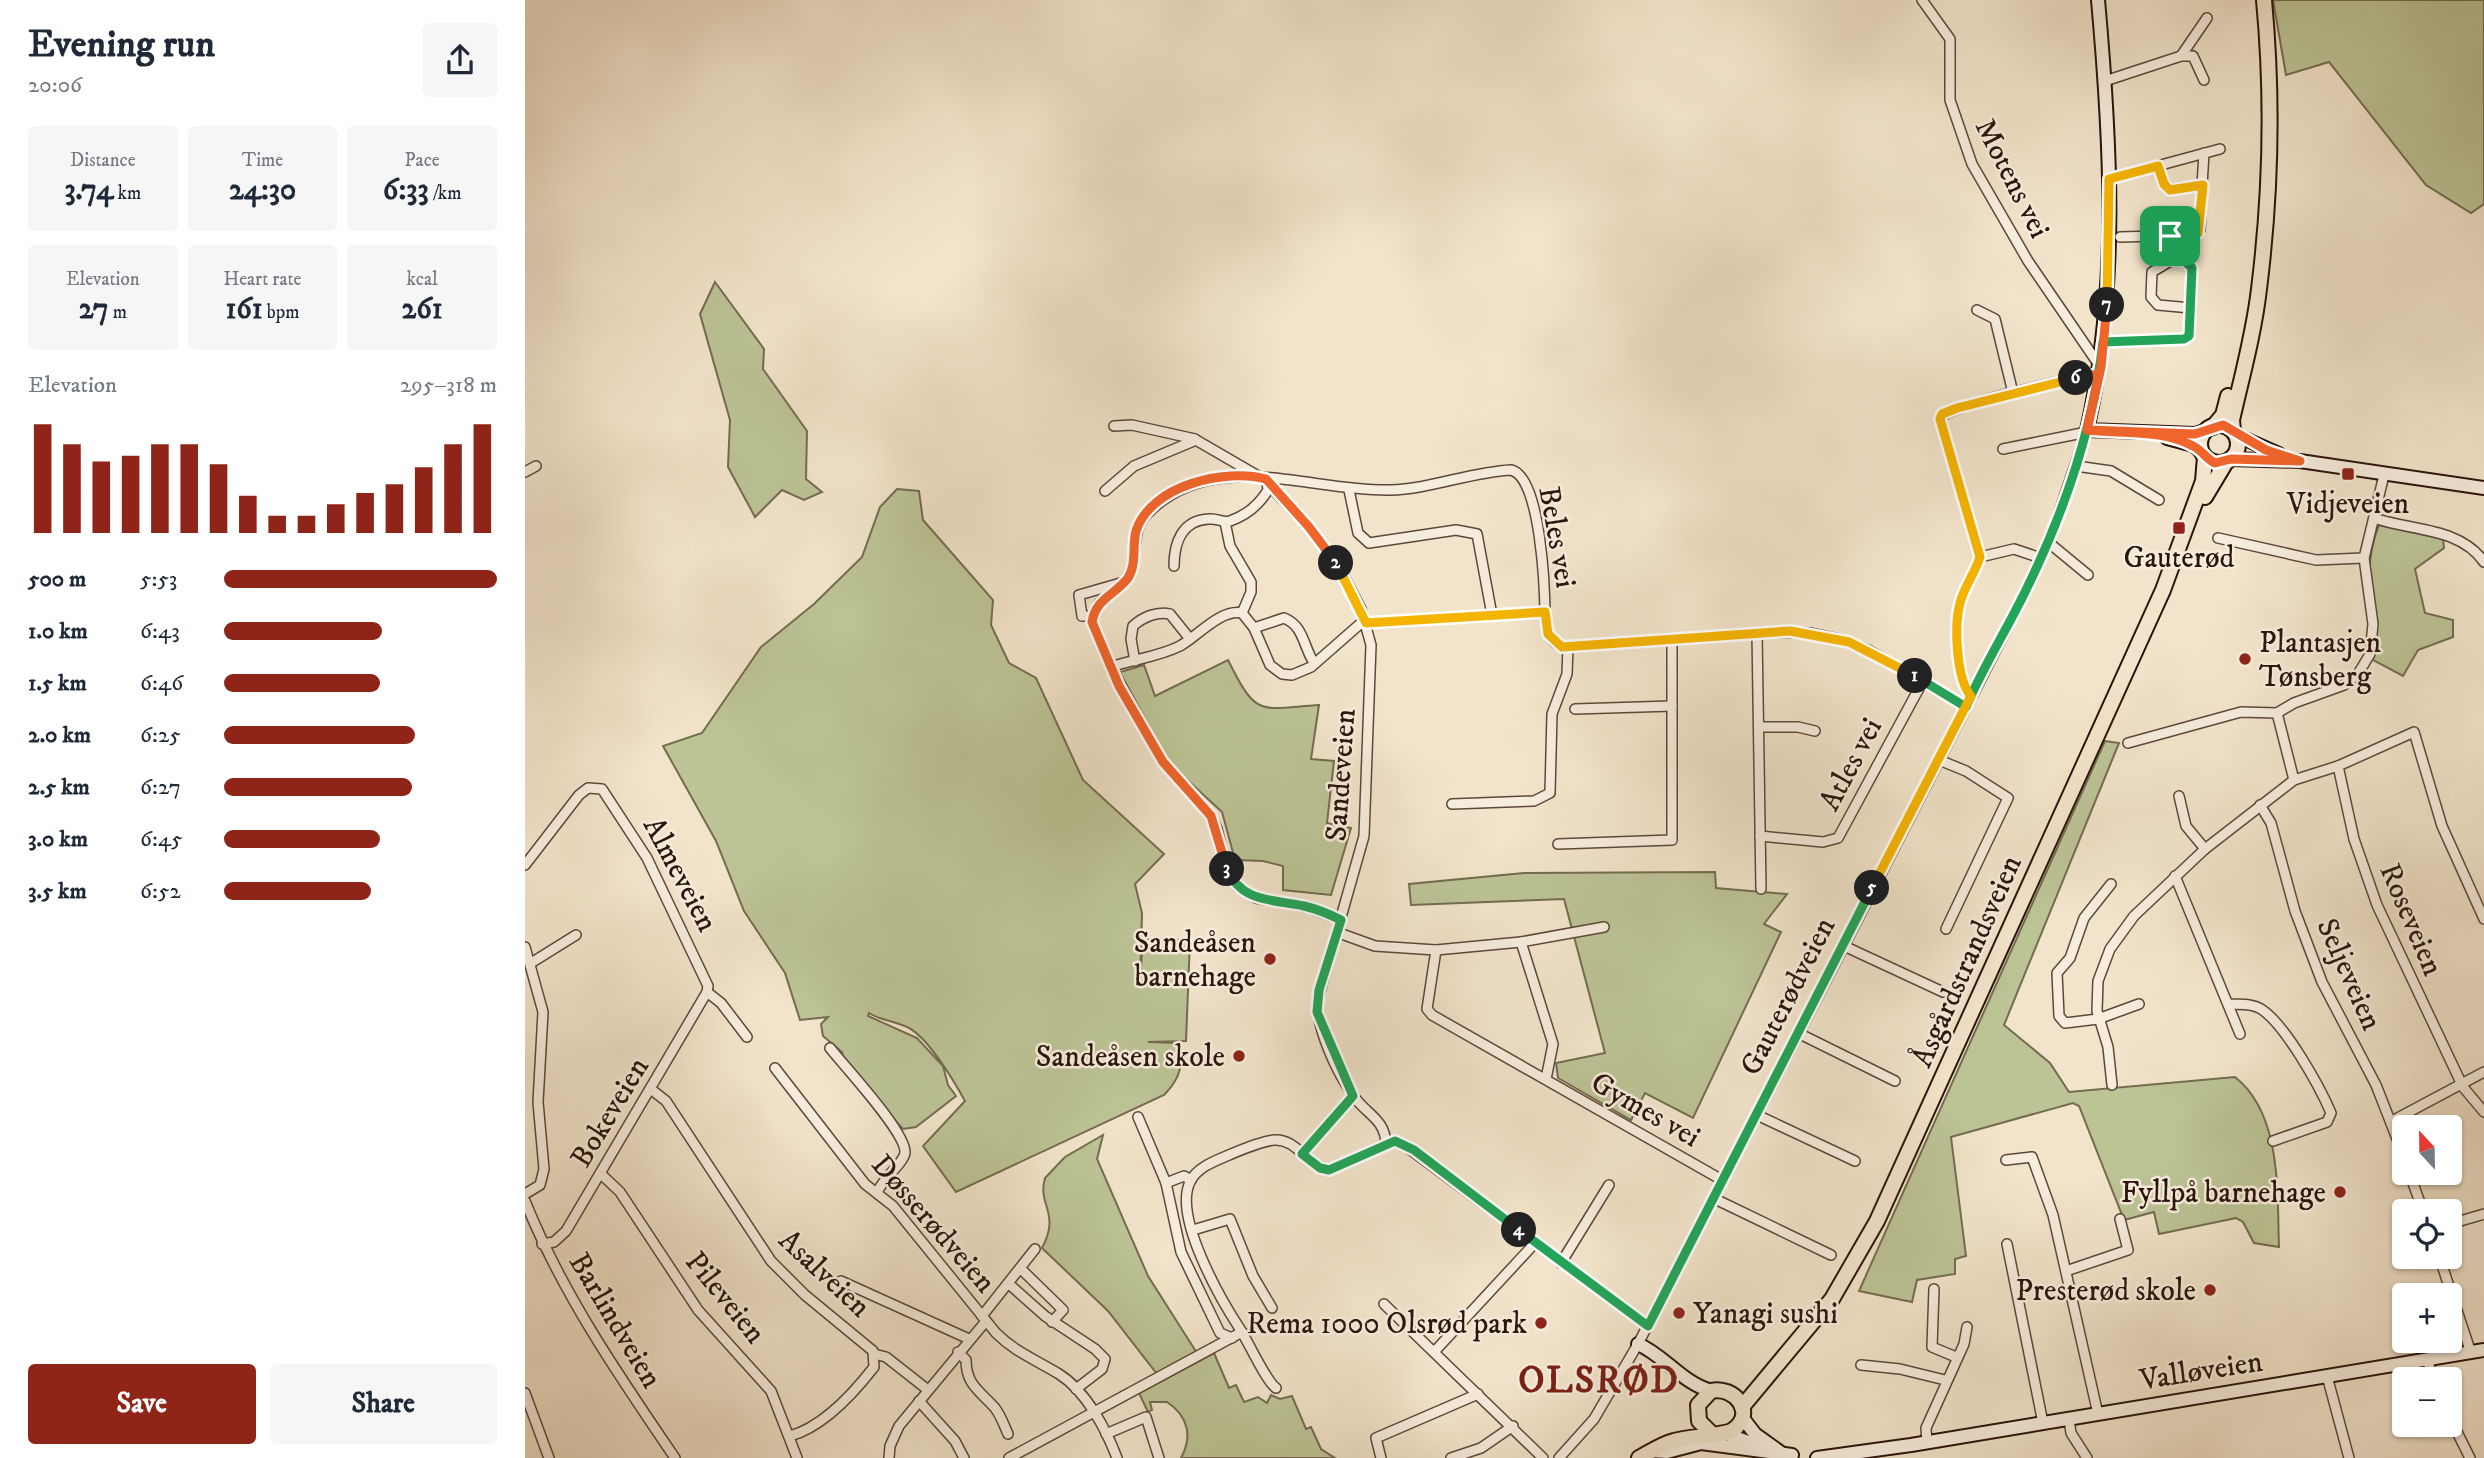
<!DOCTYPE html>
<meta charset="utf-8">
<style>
:root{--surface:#fff;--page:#f6f6f7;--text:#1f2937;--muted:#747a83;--accent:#8f2418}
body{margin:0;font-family:"IM FELL DW Pica",serif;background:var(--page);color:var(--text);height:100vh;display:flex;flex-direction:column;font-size:26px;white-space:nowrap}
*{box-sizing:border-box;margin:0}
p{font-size:23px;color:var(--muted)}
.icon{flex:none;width:38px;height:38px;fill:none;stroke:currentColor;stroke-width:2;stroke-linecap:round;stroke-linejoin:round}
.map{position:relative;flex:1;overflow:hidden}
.panel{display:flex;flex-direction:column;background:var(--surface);width:525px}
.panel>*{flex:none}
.needle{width:46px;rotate:338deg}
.buttons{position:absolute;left:1867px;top:1115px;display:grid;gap:14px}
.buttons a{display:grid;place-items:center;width:70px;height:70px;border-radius:7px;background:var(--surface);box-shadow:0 2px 5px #0004;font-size:35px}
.pin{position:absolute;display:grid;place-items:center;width:60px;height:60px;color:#fff;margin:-30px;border-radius:14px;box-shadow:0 4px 10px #0006}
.km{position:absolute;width:35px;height:35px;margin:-18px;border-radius:50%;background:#222;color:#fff;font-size:19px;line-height:35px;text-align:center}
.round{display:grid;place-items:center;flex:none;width:74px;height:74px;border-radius:7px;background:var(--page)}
.head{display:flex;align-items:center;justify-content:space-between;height:119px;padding:0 28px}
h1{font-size:38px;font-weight:700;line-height:52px}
.stats{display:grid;grid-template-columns:repeat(3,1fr);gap:10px;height:119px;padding:7px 28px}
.stats div{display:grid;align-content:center;border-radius:7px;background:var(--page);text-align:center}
.stats b{font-size:30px;font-weight:700}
.stats small{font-size:19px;font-weight:400}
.stats p{font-size:19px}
.chart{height:196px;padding:14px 28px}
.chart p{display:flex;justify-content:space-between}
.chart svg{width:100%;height:126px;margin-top:7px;stroke:var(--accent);stroke-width:6}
.button{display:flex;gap:14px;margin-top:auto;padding:14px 28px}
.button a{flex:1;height:80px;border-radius:7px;background:var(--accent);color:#fff;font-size:28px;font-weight:700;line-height:80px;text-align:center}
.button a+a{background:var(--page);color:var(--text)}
ul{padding:0 28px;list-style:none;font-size:23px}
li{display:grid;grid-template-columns:112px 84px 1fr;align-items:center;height:52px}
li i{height:18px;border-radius:9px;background:var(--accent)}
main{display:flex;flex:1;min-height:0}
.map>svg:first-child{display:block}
.green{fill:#bcc496;stroke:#736c50;stroke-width:2}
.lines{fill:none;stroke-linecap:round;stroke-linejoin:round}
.street-casing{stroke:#5c483b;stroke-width:12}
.secondary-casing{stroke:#2a140b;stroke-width:16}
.primary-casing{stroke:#2a140b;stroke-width:18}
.street{stroke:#f7eddd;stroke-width:9}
.secondary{stroke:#f7eddd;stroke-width:12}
.primary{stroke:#f2e4cb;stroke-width:14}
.split-1-casing{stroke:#fff;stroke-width:14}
.split-2-casing{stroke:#fff;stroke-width:14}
.split-3-casing{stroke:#fff;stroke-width:14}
.split-4-casing{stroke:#fff;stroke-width:14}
.split-5-casing{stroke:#fff;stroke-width:14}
.split-6-casing{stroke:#fff;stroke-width:14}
.split-7-casing{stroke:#fff;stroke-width:14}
.split-8-casing{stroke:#fff;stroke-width:14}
.split-1{stroke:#22a559;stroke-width:9}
.split-2{stroke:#f5b400;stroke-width:9}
.split-3{stroke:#f0652b;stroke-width:9}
.split-4{stroke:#22a559;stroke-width:9}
.split-5{stroke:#22a559;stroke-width:9}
.split-6{stroke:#f5b400;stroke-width:9}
.split-7{stroke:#f0652b;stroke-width:9}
.split-8{stroke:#f5b400;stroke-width:9}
.poi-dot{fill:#8f2418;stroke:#f7eddd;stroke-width:2.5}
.labels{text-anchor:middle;stroke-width:5;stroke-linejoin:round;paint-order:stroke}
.street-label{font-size:30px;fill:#2a140b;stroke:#f7eddd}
.poi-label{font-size:30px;fill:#2a140b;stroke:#f7eddd;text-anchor:end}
.district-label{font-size:37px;font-weight:bold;letter-spacing:2px;fill:#7a1f14;stroke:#f7eddd}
</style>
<main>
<section class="panel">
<div class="head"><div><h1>Evening run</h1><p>20:06</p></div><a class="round"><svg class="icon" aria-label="share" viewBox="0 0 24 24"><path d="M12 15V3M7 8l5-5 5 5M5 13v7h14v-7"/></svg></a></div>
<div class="stats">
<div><p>Distance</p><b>3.74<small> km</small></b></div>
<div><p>Time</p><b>24:30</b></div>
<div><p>Pace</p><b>6:33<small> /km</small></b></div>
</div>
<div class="stats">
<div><p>Elevation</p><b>27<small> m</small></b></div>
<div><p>Heart rate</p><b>161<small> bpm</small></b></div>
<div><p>kcal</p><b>261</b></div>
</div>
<div class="chart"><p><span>Elevation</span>295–318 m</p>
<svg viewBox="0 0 160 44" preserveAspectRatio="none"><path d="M5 44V6M15 44V13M25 44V19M35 44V17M45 44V13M55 44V13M65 44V20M75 44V31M85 44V38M95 44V38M105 44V34M115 44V30M125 44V27M135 44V21M145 44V13M155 44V6"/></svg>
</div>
<ul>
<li><b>500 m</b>5:53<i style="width:100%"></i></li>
<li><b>1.0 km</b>6:43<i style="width:58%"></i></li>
<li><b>1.5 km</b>6:46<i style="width:57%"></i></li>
<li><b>2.0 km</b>6:25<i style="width:70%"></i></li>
<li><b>2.5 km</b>6:27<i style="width:69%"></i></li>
<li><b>3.0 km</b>6:45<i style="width:57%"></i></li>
<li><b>3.5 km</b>6:52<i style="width:54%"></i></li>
</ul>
<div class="button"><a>Save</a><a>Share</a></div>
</section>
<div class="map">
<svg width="1959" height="1458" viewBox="0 0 1959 1458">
<rect width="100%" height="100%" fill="#f2e4cb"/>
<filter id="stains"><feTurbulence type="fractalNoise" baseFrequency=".00286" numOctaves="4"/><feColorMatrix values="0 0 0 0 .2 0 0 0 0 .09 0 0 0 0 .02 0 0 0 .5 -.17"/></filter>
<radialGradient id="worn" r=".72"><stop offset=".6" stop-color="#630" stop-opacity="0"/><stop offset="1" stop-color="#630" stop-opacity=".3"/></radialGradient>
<g class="green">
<path d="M1748,0H1959V204L1946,213L1901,185L1804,62L1761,75Z"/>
<path d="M190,282L239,349L238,369L282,431L281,479L297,492L279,500L257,490L230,517L203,467L205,420L175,314Z"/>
<path d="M372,489L394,491L398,520L468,600L466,625L484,663L511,678L558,780L639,854L610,884L617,913L615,981L618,939L665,940L661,1041L623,1042L652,1043C661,1063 654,1080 639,1095L431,1192L398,1146L440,1101C429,1081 404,1039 384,1028C371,1021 357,1021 344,1013L343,1016L392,1038L418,1066L423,1085L431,1096L391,1127L378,1129L321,1067L317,1052L298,1036L296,1024L303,1017L275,1020L260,973L219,911L191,841L138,746L177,733L236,647L289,604L337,557L355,507Z"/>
<path d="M1854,525L1918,539L1919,548L1890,569L1900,613L1928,620V637L1893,650L1878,676L1846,659C1846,616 1837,565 1854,525Z"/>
<path d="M703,660C732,718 733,709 794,705L786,759L809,761L802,823L826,828L806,895L758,890V866L738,861L710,860L697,812L643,762L592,673L619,665L630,696Z"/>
<path d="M1580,741L1594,743L1479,1025L1525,1063L1544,1092L1710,1077C1757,1114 1752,1192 1754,1247L1729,1243L1718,1222L1711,1218L1634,1234L1629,1212L1599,1220L1554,1106L1548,1103L1426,1137L1441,1256L1430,1259V1274L1392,1280L1387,1302L1334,1291Z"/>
<path d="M1190,872L1191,888L1262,894L1239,924L1256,932L1168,1118L1120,1093L1106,1120L1033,1078L1031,1063L1080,1053L1039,899L886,905L884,884L999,873Z"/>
<path d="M578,1135L572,1159L623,1276L672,1353L632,1374L583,1311L517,1248C536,1212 512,1206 520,1178L540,1157Z"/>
<path d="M689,1353L704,1388L711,1385L719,1402L733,1397L742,1403L746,1395L755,1399L767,1396L781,1429L786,1427L796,1449L810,1458H656C668,1436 663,1416 642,1402H625L627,1410L623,1412L614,1393Z"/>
</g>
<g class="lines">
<g class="street-casing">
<g id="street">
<path d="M1397,0L1425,39V100L1447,164L1503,261L1574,365"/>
<path d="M1656,56H1668L1679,80"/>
<path d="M1580,81L1656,56L1682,18"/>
<path d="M1633,166L1639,184L1645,189L1677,185L1679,153"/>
<path d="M1584,179L1695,149"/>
<path d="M1645,236L1647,260L1627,272L1626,297L1633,305L1666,308"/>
<path d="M1595,237L1670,235L1675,230L1677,185"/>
<path d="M1452,310L1470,319L1488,393"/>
<path d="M1579,342L1659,339L1664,336L1667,268L1660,261L1647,260"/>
<path d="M589,426L607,425L670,439"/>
<path d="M1478,449L1562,432"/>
<path d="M1551,466L1586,471L1634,500"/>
<path d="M0,472L11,466"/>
<path d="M744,485L784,527L813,565L836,609L846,645L839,836L792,1002C793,1032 811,1071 828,1095C840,1114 860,1118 861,1144"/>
<path d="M824,490L833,533L844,543L931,530L952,534L967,615"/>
<path d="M580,491L609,466L671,440L733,476"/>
<path d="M1849,518C1886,531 1935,527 1959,562"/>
<path d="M700,522L705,546L726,582V592L717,613"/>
<path d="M1693,538L1791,560L1839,558"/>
<path d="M1523,542L1563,575"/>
<path d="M1455,557L1489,549L1516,558"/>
<path d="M649,566C649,543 657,520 684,519C692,518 698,523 705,521C722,515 734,505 743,490L742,481"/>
<path d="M568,616H557L554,595L599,582C616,563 603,533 622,514C688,446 784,492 865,490C906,489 945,472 986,470C1016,476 1020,591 1020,619C1023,632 1024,641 1037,647L1247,632L1286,633L1314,639L1343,650L1441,707"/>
<path d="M729,628L759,618C779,626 778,646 789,663"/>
<path d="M1232,633L1236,889"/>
<path d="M610,661L606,639L608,626C618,617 632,611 645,614L665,639"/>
<path d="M586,667L567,622L574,603L594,586"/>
<path d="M1446,696C1431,679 1429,625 1435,603C1439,587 1450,573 1455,557L1415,419C1421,405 1552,377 1574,374"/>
<path d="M1050,709L1147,706"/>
<path d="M1752,713L1769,780"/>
<path d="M1234,727H1273L1290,731"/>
<path d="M1603,743L1716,712L1752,713L1769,703L1819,685L1833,674L1845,654L1848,624L1839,558L1859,475"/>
<path d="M1414,760L1441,771L1483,798L1421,929"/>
<path d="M1813,766L1829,839L1852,905L1938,1087L1959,1112"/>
<path d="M1654,796L1661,826L1680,849"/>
<path d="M927,804L1009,801L1025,793L1027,714L1042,674L1043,647"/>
<path d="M1735,805L1746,823L1770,911L1797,982L1851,1085L1880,1159"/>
<path d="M1235,836L1298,842L1313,838L1398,681"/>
<path d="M1033,844L1147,840V639"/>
<path d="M0,865L54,795L63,788L77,789L122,858L183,986L182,992"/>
<path d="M1650,876L1715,1034"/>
<path d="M1586,884L1559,918L1545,958L1532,973L1534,1016L1540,1023L1573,1019L1614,1004"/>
<path d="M816,920L782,907L731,898L713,887L701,867L692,829L686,816L638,762L586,667C609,659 633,657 655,646C673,636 695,609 717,613L729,628L745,665L757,674L767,675L786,667L835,624L1020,612"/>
<path d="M1079,927L996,942L911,950L902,1009L907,1015L1197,1180"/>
<path d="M814,933L850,946L911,950"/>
<path d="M996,942L1028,1044L1021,1079"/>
<path d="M1319,946L1418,992"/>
<path d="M0,947L18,1012L13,1102L19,1169L15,1185L0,1194"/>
<path d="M6,963L51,935"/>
<path d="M182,992L196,1003L222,1037"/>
<path d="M1704,1004C1714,1005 1727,1003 1736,1009C1760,1024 1795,1087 1806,1113L1802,1122L1748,1141"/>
<path d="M1273,1033L1370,1081"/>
<path d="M305,1048C319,1066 382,1133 380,1153C378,1164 357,1179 352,1193"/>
<path d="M250,1068L340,1184L368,1206L471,1333C490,1352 511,1360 534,1374C561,1391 581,1429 592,1458"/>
<path d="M1587,1085L1583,1047L1572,1011L1573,981L1585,949L1609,916L1680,849L1769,780L1813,766L1889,732L1917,826L1959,919"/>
<path d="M127,1090L141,1101L246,1261L280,1295L348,1351L349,1367C328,1394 298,1427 265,1436"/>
<path d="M1232,1115L1330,1161"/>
<path d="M613,1117L641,1183"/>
<path d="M1867,1121L1959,1072"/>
<path d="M777,1154L828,1096"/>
<path d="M1481,1160L1507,1157L1528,1215L1573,1414"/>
<path d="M1884,1172L1898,1211"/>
<path d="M76,1174L95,1192L173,1310L246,1391L272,1458"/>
<path d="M666,1180L659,1176L641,1183L656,1252L695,1333L707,1338"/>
<path d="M1188,1198L1306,1255"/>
<path d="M0,1201C37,1293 94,1376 150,1458"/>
<path d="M1925,1224L1959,1214"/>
<path d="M668,1230L705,1219L728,1276L747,1308"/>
<path d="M17,1244L29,1242L41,1231L182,992"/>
<path d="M1482,1244L1518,1423"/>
<path d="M1914,1256L1946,1353"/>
<path d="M1036,1263L1084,1185"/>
<path d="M496,1269L538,1310L527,1322"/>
<path d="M1541,1271L1603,1250L1595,1219"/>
<path d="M316,1281L444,1339"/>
<path d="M484,1284L520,1316L570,1349L580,1359L577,1369L551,1389"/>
<path d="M1409,1289L1407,1347L1431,1357"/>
<path d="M859,1304L1018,1458"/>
<path d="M457,1316L510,1249"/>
<path d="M433,1352L441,1360C441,1385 455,1391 470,1408C476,1416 479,1425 483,1434"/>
<path d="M909,1352L1010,1243"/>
<path d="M349,1354L361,1357L403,1390"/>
<path d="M1903,1360L1907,1379"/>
<path d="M1336,1365L1375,1369L1420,1380"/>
<path d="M1802,1376L1824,1458"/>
<path d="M751,1388C741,1381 724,1343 715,1329C696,1300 648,1217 665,1182C672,1167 690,1161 704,1155C718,1149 734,1142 749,1140C772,1138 783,1167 804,1170L867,1141L879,1145L1123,1326"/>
<path d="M0,1393L24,1458"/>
<path d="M394,1401L430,1441L439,1458"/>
<path d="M1925,1418L1945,1458"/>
<path d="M1544,1419L1546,1433L1562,1458"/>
<path d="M581,1434L621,1417L634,1458"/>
<path d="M1402,1443L1401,1428L1439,1344L1442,1327"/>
<path d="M364,1458L365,1446L374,1426L461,1321"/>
<path d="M484,1458L717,1332"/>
<path d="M856,1458L851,1438L953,1394"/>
<path d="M926,1458L956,1448L988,1426"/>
<path d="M1034,1458L1069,1419L1113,1344L1319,946L1500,593L1529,527L1562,430"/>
</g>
</g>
<g class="secondary-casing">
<g id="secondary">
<path d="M1573,0C1586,144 1594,288 1562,430L1670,434L1682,430"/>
<path d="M1711,435L1754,454"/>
<path d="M1642,438L1668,445L1677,452"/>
<path d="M1706,459L1775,461L1959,488"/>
<path d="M1113,1344C1140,1356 1156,1382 1186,1391"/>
<path d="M1217,1417L1230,1434L1255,1452"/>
<path d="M1202,1434L1234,1446"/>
<path d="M1127,1451L1142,1452L1176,1443L1267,1455"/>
<path d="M1292,1458L1386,1445L1959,1350"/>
</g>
</g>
<g class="primary-casing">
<g id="primary">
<circle cx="1694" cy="444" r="19"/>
<path d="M1688,427L1698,415L1703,396"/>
<path d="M1708,431L1707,420C1717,376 1729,333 1734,289C1746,193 1748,96 1739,0"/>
<path d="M1680,497L1701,462"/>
<path d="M1217,1407L1307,1299L1352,1221L1638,590L1678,481L1680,457"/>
<path d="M1114,1458C1125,1452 1137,1444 1149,1441C1162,1437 1201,1435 1208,1430C1232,1413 1209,1385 1186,1391L1173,1405L1174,1421L1186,1433"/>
</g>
</g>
<use href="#street" class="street"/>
<use href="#secondary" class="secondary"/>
<use href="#primary" class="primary"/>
</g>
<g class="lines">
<g class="split-1-casing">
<path id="split-1" d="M1390,676L1441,707C1458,667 1481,631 1500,592C1539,513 1568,430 1578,342L1659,339L1664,336L1667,268L1660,261L1647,260L1645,236"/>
</g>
<g class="split-2-casing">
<path id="split-2" d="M811,563L841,623L1020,612L1023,634L1037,647L1265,631L1324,642L1390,676"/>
</g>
<g class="split-3-casing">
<path id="split-3" d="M702,869L686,816L638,762L594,686L567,622C571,598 590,595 603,578C612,564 607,546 611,531C626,485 700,468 741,479L784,527L811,563"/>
</g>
<g class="split-4-casing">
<path id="split-4" d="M702,869C717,903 747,899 779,906C792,909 804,914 816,920L794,990L792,1012L828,1096L777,1154L795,1168L804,1170L870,1141L889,1150L994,1230"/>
</g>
<g class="split-5-casing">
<path id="split-5" d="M994,1230L1123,1326L1347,888"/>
</g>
<g class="split-6-casing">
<path id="split-6" d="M1347,888L1446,696C1431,679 1429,625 1435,603C1439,587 1450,573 1455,557L1415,419L1417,414L1432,408L1551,378"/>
</g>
<g class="split-7-casing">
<path id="split-7" d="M1551,378L1574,374L1562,430C1596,434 1637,429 1668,446C1677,450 1681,459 1690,463L1706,459L1775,461L1741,450L1698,425L1670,434L1562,430L1576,367L1582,305"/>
</g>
<g class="split-8-casing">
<path id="split-8" d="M1582,305L1584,179L1633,166L1639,184L1645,190L1678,185L1673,233L1645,236"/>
</g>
<use href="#split-1" class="split-1"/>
<use href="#split-2" class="split-2"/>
<use href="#split-3" class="split-3"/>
<use href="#split-4" class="split-4"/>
<use href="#split-5" class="split-5"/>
<use href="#split-6" class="split-6"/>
<use href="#split-7" class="split-7"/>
<use href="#split-8" class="split-8"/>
</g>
<g class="poi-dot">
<rect x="1816" y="467" width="14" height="14" rx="3.5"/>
<rect x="1647" y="521" width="14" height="14" rx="3.5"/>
<circle cx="1720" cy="659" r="7"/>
<circle cx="745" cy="959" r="7"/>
<circle cx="714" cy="1056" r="7"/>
<circle cx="1815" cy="1192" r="7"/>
<circle cx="1685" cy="1290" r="7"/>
<circle cx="1154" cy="1313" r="7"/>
<circle cx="1016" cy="1323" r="7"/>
</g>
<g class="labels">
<g class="street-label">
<text transform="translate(1488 178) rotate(63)" y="10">Motens vei</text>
<text transform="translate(1033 537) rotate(80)" y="10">Beles vei</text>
<text transform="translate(1325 764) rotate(-62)" y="10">Atles vei</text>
<text transform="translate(815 775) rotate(-86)" y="10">Sandeveien</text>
<text transform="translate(156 874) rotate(62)" y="10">Almeveien</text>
<text transform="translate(1887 919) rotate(67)" y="10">Roseveien</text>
<text transform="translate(1441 961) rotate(-66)" y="10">Åsgårdstrandsveien</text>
<text transform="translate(1825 974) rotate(66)" y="10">Seljeveien</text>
<text transform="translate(1262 996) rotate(-63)" y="10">Gauterødveien</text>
<text transform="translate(1121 1109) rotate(30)" y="10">Gymes vei</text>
<text transform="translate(84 1112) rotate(-59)" y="10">Bokeveien</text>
<text transform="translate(409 1223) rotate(49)" y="10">Døsserødveien</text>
<text transform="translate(300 1273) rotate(43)" y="10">Asalveien</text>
<text transform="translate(201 1297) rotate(51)" y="10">Pileveien</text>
<text transform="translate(91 1320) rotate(59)" y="10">Barlindveien</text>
<text transform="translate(1676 1370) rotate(-9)" y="10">Valløveien</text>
</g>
<g class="poi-label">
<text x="1823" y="513" text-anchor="middle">Vidjeveien</text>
<text x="1654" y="567" text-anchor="middle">Gauterød</text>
<text x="1734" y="652" text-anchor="start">Plantasjen<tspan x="1734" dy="34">Tønsberg</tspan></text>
<text x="731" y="952">Sandeåsen<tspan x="731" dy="34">barnehage</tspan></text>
<text x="700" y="1066">Sandeåsen skole</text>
<text x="1801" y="1202">Fyllpå barnehage</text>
<text x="1671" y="1300">Presterød skole</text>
<text x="1168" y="1323" text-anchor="start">Yanagi sushi</text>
<text x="1002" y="1333">Rema 1000 Olsrød park</text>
</g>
<g class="district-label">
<text x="1074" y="1392">OLSRØD</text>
</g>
</g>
<rect width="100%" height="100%" filter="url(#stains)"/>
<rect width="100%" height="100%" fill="url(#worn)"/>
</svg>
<div class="buttons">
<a><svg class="needle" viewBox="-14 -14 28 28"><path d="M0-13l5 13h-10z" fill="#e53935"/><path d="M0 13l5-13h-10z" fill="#747a83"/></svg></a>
<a><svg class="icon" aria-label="locate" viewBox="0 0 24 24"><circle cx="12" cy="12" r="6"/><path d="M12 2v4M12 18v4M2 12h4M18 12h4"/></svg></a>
<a>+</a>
<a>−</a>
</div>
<div class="pin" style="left:1645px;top:236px;background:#1e9e55"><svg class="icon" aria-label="arrive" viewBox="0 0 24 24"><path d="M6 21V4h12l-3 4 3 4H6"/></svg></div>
<b class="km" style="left:1390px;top:676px">1</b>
<b class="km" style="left:811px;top:563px">2</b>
<b class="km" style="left:702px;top:869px">3</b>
<b class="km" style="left:994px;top:1230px">4</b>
<b class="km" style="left:1347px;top:888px">5</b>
<b class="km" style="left:1551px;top:378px">6</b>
<b class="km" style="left:1582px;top:305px">7</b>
</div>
</main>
